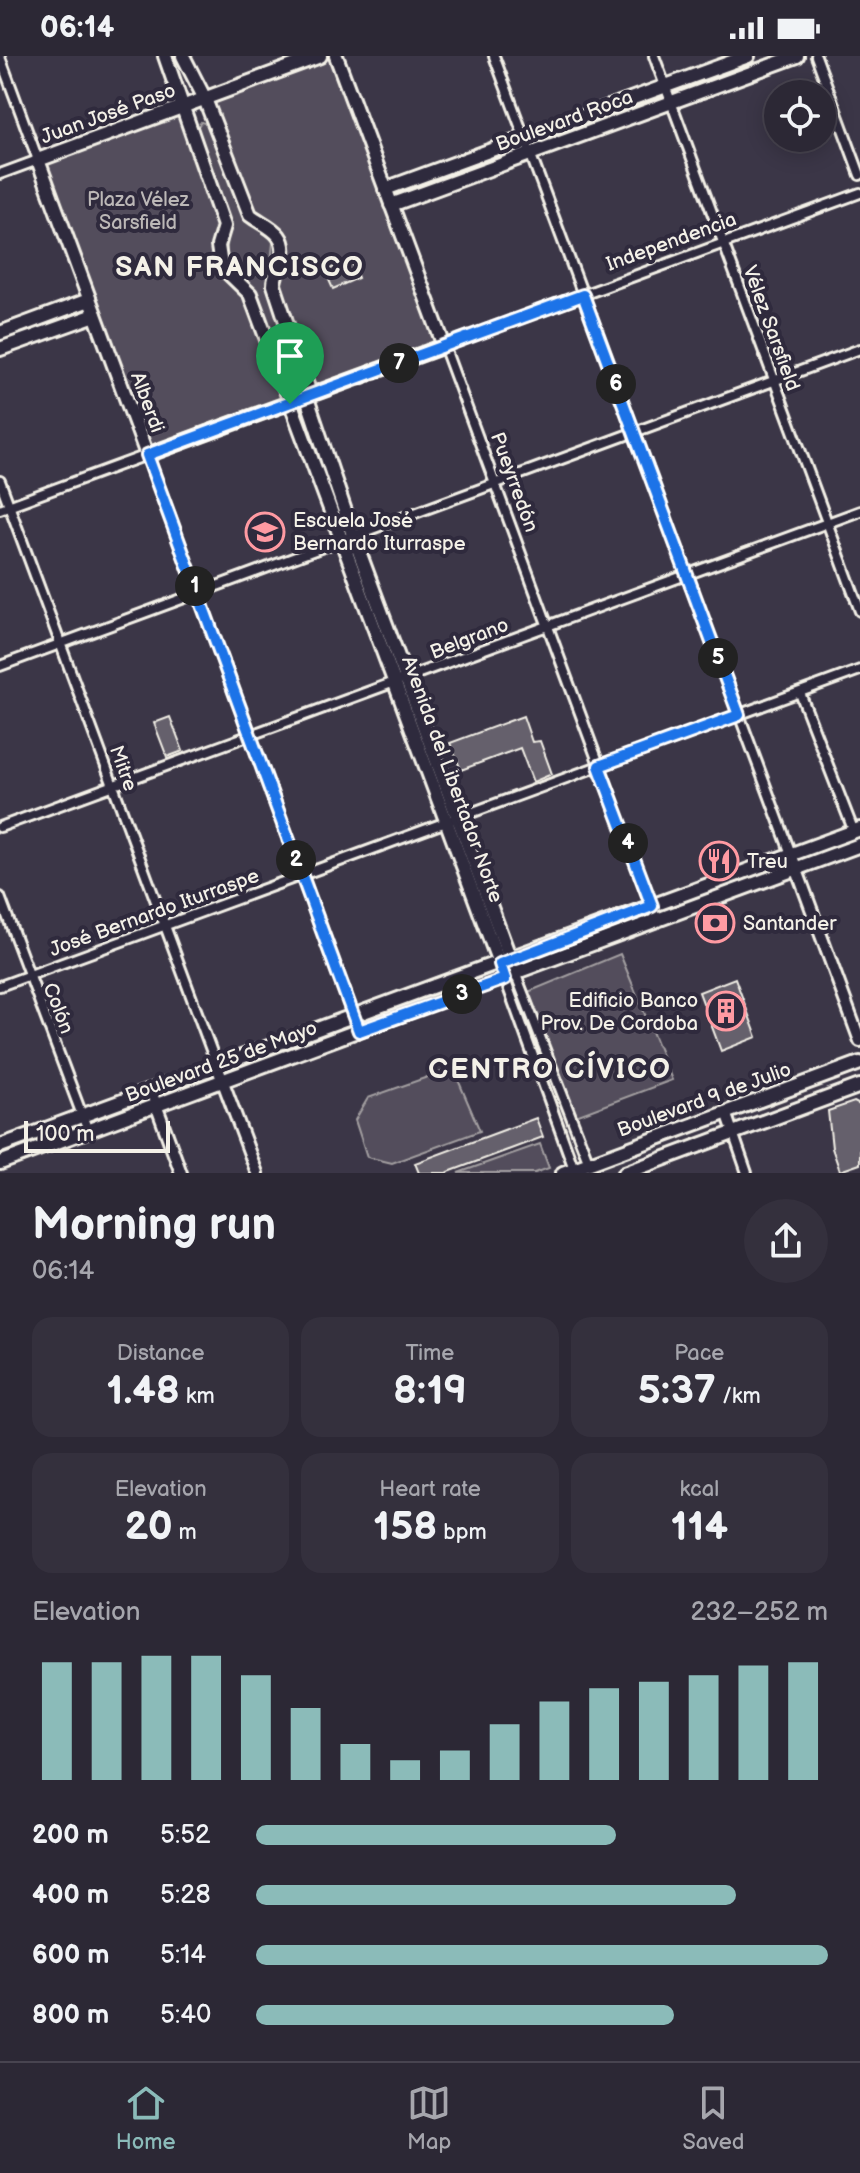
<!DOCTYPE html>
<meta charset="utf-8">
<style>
:root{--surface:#2c2835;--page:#34303d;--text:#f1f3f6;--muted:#a6a6ad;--line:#484450;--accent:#8bbbb9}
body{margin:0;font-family:"Balsamiq Sans",sans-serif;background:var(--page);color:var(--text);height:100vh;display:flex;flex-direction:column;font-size:30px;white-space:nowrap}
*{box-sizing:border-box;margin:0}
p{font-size:26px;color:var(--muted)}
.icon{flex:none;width:44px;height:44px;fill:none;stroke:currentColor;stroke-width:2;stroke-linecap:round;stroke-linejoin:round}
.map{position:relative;height:1117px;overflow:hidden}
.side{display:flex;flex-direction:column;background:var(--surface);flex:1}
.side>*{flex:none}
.tools{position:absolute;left:764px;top:24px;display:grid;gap:16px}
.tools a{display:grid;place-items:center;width:72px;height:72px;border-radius:50%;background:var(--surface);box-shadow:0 4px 20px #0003,0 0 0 2px var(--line);font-size:40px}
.scale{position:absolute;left:24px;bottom:20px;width:146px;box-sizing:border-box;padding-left:8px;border:4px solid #f4f1e8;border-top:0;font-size:22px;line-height:28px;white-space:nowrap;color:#f4f1e8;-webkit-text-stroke:6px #2f2a3d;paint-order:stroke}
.pin{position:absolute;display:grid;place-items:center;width:68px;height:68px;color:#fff;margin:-82px -34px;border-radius:50% 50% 50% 0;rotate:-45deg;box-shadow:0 0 8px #0007}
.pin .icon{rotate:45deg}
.km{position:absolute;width:40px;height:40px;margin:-20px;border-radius:50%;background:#222;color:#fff;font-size:22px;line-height:40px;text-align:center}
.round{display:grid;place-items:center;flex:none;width:84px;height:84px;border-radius:42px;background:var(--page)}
.summary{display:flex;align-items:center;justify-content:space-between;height:136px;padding:0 32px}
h1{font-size:44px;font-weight:700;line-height:60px}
.stats{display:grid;grid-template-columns:repeat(3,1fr);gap:12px;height:136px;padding:8px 32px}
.stats div{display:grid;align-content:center;border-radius:20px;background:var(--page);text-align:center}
.stats b{font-size:40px;font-weight:700}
.stats small{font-size:22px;font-weight:400}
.stats p{font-size:22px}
.chart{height:224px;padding:16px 32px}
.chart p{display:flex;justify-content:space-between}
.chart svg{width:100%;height:144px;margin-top:8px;stroke:var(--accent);stroke-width:6}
ul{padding:0 32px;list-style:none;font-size:26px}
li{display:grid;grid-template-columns:128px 96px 1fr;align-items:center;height:60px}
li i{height:20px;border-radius:10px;background:var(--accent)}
.status{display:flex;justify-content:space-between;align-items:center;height:56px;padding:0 40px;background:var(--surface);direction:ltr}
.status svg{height:22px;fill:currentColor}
.tabs{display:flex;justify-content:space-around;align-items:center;height:112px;border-top:2px solid var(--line);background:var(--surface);font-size:22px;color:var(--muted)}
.tabs a{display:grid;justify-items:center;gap:4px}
.tabs .on{color:var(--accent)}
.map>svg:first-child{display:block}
.green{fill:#534e5c;stroke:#a4a0a2;stroke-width:2}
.building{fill:#65616c;stroke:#f4f1e8;stroke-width:2}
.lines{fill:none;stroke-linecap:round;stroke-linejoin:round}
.minor-casing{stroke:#f4f1e8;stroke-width:14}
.tertiary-casing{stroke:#f4f1e8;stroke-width:16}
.secondary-casing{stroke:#f4f1e8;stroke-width:18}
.minor{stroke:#2f2a3d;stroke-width:8}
.tertiary{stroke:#2f2a3d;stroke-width:10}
.secondary{stroke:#2f2a3d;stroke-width:12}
.route-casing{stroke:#fff;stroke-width:16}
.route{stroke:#1a73e8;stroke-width:10}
.labels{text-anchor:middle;stroke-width:8;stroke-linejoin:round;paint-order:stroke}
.street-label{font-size:20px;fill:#f4f1e8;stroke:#2f2a3d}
.park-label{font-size:20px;fill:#bcb8b7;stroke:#2f2a3d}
.poi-label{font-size:20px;fill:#f4f1e8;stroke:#2f2a3d;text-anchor:start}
.district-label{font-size:28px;font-weight:bold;letter-spacing:2px;fill:#f4f1e8;stroke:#2f2a3d}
</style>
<div class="status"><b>06:14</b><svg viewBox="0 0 49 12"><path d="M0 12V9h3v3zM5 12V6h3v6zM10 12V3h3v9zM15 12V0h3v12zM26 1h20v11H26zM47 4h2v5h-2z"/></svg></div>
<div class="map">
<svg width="860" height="1117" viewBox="0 0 860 1117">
<rect width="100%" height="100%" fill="#3b3647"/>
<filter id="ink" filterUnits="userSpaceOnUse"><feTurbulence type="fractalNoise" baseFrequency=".0125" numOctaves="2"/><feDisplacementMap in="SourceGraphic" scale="16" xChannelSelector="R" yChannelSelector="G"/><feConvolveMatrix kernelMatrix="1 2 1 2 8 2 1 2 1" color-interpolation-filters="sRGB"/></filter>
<g filter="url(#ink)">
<g class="green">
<path d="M320,0H336L444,290L307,342L274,229L283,192L253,163L205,43Z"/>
<path d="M185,50L224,170L218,199L241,227L286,342L147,399L38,104Z"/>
<path d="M201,66L211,69L242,158C251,171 265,173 273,186L269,229L299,324L296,325L287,321L254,235L226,200L229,171L196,73Z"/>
<path d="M620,898L672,1024L576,1060L528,936Z"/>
<path d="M453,1012L480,1075L392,1107L367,1101L355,1064L368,1042Z"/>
<path d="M540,1088L549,1112L535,1117H458Z"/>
</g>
<g class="building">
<path d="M351,204L358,222L333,233L325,215Z"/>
<path d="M523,660L532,686L540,685L552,718L533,726L520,692L461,714L450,687Z"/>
<path d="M170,661L183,695L167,701L154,667Z"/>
<path d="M735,922L757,981L721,995L699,936Z"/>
<path d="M854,1046L860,1049V1108L840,1115L832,1092L828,1055Z"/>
<path d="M536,1062L543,1081L446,1117H419L415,1107Z"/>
</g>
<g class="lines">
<g class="minor-casing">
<g id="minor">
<path d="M494,0L791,798"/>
<path d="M654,0L860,555"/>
<path d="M816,0L860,119"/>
<path d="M0,1L38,104L0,118"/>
<path d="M0,425L217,1010"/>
<path d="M0,453L147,399L359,975"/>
<path d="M0,610L860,293"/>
<path d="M800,637L854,776"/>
<path d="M0,771L860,455"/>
<path d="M0,841L88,1075"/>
<path d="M657,865L444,290L860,137"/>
<path d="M516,919L589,1107"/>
<path d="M505,923L574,1113"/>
<path d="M0,930L860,614"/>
<path d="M726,1056L747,1117"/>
</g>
</g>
<g class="tertiary-casing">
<g id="tertiary">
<path d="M791,798L860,985"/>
<path d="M217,1010L257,1117"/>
<path d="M151,1035L181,1117"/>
</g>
</g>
<g class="secondary-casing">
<g id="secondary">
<path d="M165,0L224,170L218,190L221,210L250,238L505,923"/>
<path d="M183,0L205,43L250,159C266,171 289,176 282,203C280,214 274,218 274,229L308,332L307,342L354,482L516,919"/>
<path d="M320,0L38,104L147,399L444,290L336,0"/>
<path d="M385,133L748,0"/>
<path d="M391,149L797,0"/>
<path d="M0,277L89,244"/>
<path d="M0,293L95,259"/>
<path d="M0,1090L860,773"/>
<path d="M0,1107L860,789"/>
<path d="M563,1117L860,1007"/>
<path d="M625,1117L860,1030"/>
</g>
</g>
<use href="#minor" class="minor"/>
<use href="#tertiary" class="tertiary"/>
<use href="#secondary" class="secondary"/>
</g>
</g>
<g class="lines" filter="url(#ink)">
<g class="route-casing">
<path id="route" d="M583,239L739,659L599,710L652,850L500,908L505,923L359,975L147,399Z"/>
</g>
<use href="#route" class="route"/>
</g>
<defs>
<g id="school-ring" transform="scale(2)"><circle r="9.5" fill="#2f2a3d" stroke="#ff9aa2" stroke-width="1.5"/><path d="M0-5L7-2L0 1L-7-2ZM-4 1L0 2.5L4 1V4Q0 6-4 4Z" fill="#ff9aa2"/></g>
<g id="restaurant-ring" transform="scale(2)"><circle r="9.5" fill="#2f2a3d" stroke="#ff9aa2" stroke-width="1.5"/><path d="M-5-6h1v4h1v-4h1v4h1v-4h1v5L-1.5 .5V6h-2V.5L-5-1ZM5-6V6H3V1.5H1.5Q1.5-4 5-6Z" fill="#ff9aa2"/></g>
<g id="bank-ring" transform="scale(2)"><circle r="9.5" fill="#2f2a3d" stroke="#ff9aa2" stroke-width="1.5"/><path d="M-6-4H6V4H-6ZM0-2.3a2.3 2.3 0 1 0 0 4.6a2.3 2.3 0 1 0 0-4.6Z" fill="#ff9aa2"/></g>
<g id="building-ring" transform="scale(2)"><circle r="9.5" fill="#2f2a3d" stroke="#ff9aa2" stroke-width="1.5"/><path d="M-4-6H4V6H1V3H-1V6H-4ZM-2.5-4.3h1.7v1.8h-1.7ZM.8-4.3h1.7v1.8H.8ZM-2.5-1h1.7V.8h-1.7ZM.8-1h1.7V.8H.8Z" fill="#ff9aa2"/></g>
</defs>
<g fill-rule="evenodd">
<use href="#school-ring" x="265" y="476"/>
<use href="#restaurant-ring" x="719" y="805"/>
<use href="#bank-ring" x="715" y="867"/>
<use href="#building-ring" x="726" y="955"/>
</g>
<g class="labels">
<g class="street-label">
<text transform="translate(108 57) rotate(-20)" y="7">Juan José Paso</text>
<text transform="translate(564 64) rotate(-20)" y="7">Boulevard Roca</text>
<text transform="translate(671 185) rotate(-20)" y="7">Independencia</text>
<text transform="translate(772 272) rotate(70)" y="7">Vélez Sarsfield</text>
<text transform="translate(148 346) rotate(70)" y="7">Alberdi</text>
<text transform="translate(515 426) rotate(70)" y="7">Pueyrredón</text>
<text transform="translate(469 582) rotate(-21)" y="7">Belgrano</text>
<text transform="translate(124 712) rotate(70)" y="7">Mitre</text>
<text transform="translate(453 723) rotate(70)" y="7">Avenida del Libertador Norte</text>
<text transform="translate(154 856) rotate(-20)" y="7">José Bernardo Iturraspe</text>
<text transform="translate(59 952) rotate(69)" y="7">Colón</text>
<text transform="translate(221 1005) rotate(-20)" y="7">Boulevard 25 de Mayo</text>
<text transform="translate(704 1043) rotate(-20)" y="7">Boulevard 9 de Julio</text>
</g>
<g class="park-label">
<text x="138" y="150">Plaza Vélez<tspan x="138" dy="23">Sarsfield</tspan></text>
</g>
<g class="poi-label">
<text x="293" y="471">Escuela José<tspan x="293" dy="23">Bernardo Iturraspe</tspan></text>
<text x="747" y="812">Treu</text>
<text x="743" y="874">Santander</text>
<text x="698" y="951" text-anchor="end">Edificio Banco<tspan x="698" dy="23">Prov. De Cordoba</tspan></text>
</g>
<g class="district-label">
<text x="240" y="220">SAN FRANCISCO</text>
<text x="550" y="1022">CENTRO CÍVICO</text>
</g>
</g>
</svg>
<div class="tools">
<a><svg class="icon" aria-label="locate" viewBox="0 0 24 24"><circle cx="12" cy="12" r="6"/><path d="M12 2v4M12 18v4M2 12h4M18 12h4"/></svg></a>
</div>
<div class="scale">100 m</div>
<div class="pin" style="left:290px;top:348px;background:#1e9e55"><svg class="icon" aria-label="arrive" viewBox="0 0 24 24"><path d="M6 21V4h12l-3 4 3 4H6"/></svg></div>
<b class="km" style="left:195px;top:530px">1</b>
<b class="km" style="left:296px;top:804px">2</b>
<b class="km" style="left:462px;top:938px">3</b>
<b class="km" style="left:628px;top:787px">4</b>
<b class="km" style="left:718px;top:602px">5</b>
<b class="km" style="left:616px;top:328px">6</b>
<b class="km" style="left:399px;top:307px">7</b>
</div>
<section class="side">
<div class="summary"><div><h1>Morning run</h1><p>06:14</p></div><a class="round"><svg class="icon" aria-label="share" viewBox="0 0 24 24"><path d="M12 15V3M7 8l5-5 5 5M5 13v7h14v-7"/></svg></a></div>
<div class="stats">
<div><p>Distance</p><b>1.48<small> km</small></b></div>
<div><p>Time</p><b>8:19</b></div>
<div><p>Pace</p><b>5:37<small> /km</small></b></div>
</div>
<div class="stats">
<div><p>Elevation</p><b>20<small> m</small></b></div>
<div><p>Heart rate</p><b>158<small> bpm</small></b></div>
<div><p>kcal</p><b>114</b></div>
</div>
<div class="chart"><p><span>Elevation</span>232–252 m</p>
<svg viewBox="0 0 160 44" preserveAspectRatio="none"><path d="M5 44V8M15 44V8M25 44V6M35 44V6M45 44V12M55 44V22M65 44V33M75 44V38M85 44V35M95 44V27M105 44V20M115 44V16M125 44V14M135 44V12M145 44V9M155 44V8"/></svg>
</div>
<ul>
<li><b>200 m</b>5:52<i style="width:63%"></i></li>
<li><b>400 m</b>5:28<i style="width:84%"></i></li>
<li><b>600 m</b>5:14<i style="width:100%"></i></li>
<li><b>800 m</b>5:40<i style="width:73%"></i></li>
</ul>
</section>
<nav class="tabs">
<a class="on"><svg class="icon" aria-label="home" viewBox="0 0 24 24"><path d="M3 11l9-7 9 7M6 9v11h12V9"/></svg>Home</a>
<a><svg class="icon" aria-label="map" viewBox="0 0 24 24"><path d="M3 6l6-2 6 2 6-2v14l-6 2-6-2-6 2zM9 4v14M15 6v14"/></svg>Map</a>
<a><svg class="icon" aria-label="saved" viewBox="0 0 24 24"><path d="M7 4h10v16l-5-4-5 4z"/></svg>Saved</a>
</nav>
